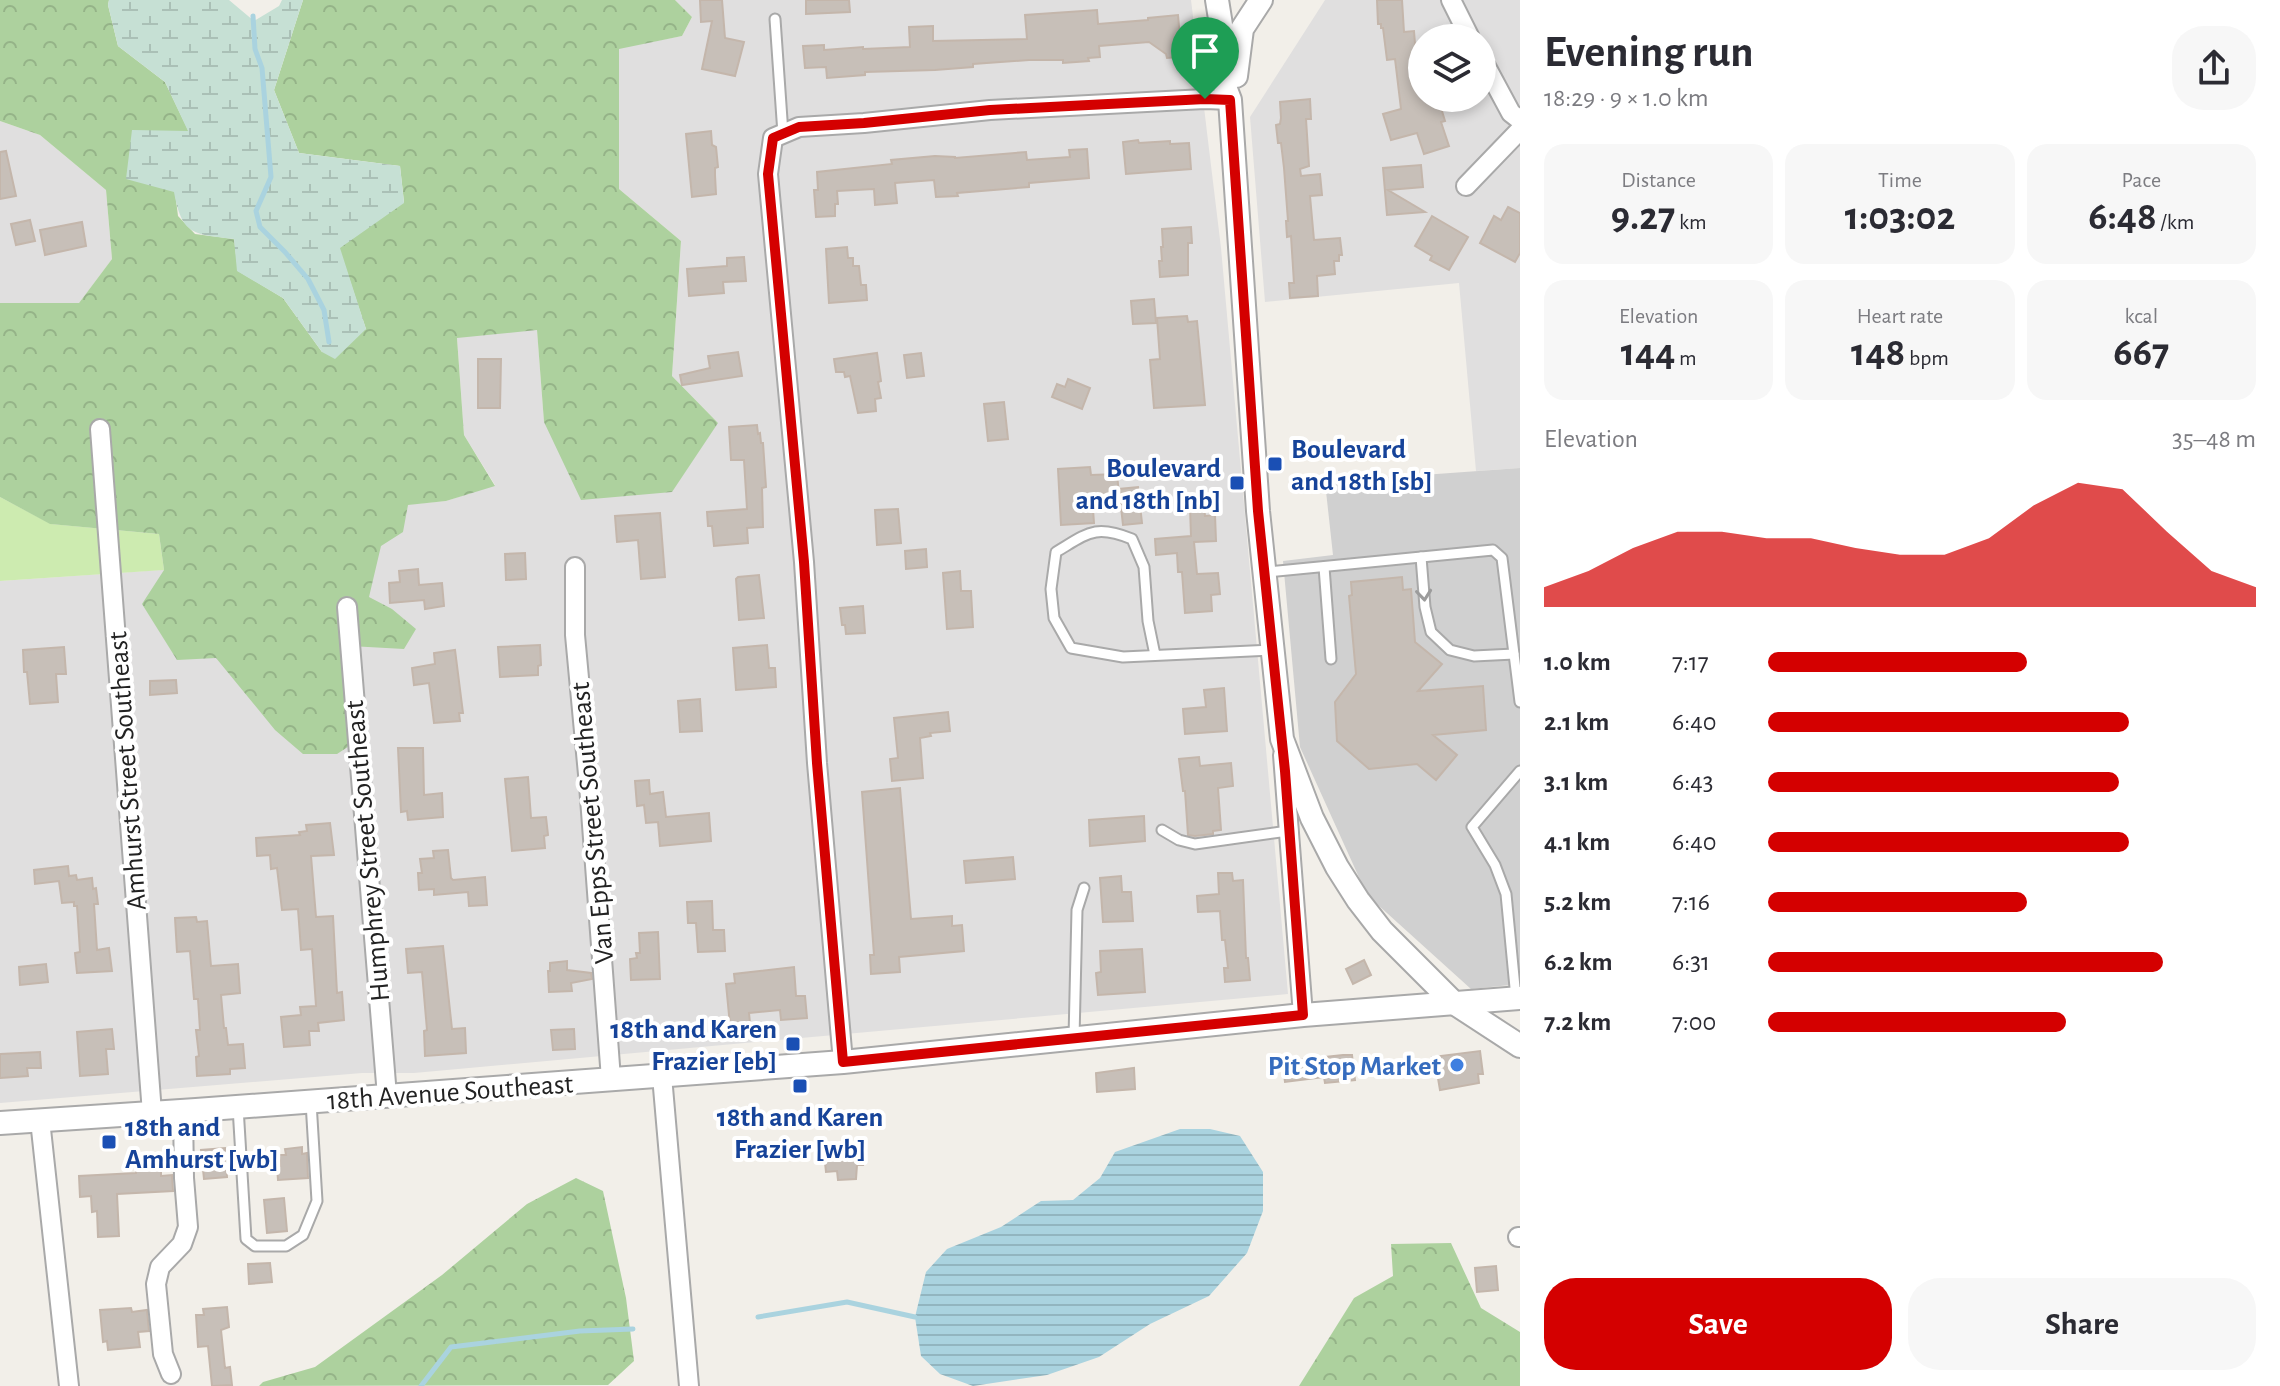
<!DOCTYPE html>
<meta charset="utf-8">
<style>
:root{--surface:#fff;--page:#f7f7f7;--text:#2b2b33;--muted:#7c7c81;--accent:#d40000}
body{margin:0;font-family:"Alegreya Sans",sans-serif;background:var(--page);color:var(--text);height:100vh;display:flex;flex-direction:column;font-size:30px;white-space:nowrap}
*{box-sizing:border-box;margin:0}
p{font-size:26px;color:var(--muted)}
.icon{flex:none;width:44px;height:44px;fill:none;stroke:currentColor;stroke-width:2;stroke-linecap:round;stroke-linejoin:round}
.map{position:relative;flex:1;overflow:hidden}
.side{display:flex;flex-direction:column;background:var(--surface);width:760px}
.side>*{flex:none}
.tools{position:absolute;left:1408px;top:24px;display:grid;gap:16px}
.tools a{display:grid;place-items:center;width:88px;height:88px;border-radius:50%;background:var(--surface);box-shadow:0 4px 12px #0003;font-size:40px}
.pin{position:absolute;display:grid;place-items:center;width:68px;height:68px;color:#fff;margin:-82px -34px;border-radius:50% 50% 50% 0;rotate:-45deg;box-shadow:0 0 8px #0007}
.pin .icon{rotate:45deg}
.round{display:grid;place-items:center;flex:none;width:84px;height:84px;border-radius:32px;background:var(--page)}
.headline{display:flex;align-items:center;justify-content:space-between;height:136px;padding:0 24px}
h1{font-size:44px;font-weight:700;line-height:60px}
.figures{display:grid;grid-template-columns:repeat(3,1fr);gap:12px;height:136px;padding:8px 24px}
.figures div{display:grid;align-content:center;border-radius:20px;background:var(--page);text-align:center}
.figures b{font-size:40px;font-weight:700}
.figures small{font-size:22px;font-weight:400}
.figures p{font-size:22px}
.chart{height:224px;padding:16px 24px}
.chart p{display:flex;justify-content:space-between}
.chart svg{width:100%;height:144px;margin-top:8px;fill:var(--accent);opacity:.7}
.cta{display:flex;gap:16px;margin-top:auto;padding:16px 24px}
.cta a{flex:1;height:92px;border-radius:32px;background:var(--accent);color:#fff;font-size:32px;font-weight:700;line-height:92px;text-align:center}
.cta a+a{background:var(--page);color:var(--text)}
ul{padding:0 24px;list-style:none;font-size:26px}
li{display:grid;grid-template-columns:128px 96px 1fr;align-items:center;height:60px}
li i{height:20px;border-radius:10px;background:var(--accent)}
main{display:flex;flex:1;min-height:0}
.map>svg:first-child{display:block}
.residential{fill:#e0dfdf;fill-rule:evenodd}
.religious{fill:#d0d0d0}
.grass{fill:#cdebb0}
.forest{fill:url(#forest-crowns)}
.wetland{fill:url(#wetland-marsh)}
.water{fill:url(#water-rules)}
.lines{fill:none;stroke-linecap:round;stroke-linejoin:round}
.stream{stroke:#aad3df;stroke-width:5}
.building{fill:#c7bfb8;stroke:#c4b6ab;stroke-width:2}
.service-casing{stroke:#a9a9a9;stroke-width:13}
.minor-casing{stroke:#a9a9a9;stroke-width:22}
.tertiary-casing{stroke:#a9a9a9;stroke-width:26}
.service{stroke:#fff;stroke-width:9}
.minor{stroke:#fff;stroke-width:18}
.tertiary{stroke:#fff;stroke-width:22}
.oneway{stroke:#9c9c9c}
.route-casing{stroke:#fff;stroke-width:16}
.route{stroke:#d40000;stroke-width:10}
.transit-dot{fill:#1a4fb4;stroke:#fff;stroke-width:3}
.shop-dot{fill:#3f7fe0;stroke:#fff;stroke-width:3}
.labels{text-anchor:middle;stroke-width:8;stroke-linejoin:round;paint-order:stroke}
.transit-label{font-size:28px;font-weight:bold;fill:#164399;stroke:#fff;text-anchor:start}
.street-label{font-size:28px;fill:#222;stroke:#fff}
.shop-label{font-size:28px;font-weight:bold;fill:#366cbe;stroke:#fff;text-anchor:end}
</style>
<main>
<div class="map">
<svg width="1520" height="1386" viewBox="0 0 1520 1386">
<defs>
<pattern id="forest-crowns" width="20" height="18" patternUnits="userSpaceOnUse" patternTransform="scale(2)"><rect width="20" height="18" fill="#add19e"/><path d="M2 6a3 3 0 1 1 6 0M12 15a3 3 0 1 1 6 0" fill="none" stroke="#95b388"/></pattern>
<pattern id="wetland-marsh" width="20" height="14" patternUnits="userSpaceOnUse" patternTransform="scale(2)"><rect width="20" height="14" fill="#c6e0d4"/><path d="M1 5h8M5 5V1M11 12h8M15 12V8" fill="none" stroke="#aac0b6"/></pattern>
<pattern id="water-rules" width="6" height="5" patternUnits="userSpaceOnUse" patternTransform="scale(2)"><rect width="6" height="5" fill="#aad3df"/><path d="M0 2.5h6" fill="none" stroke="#92b5bf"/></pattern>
</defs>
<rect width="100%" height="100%" fill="#f2efe9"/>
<g class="residential">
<path d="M675,0H1191L1221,248L1288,994L414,1073H362L0,1103V581L352,557L348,510L446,501L495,485L464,435L457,337L537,329L544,422L718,423L672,376L681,241L619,189V48L682,36L692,17Z"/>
<path d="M1325,0H1520V468L1476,471L1459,283L1265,302L1250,117ZM1422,38H1482V98H1422Z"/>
<path d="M0,121L40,135L106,190L112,259L79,303H0Z"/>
</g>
<path class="religious" d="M1520,468V984L1471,989L1367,895L1300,747L1283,561L1333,555L1325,482Z"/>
<path class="grass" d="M0,497L51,524L159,534L164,570L0,581Z"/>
<g class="forest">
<path d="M0,0H109L108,5L118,46L165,82L189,132L175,192L178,216L195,234L234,239L238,271L283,298L322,352L366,329L339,248L404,202L400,166L299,153L274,90L303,0H675L692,17L682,36L619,49V189L681,241L672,376L718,423L672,492L581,500L544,422L537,330L457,338L464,435L495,486L446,501L408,505L403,532L381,546L369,597L392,609L416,629L404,649L350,646L357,741L337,754H303L275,730L216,658L177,660L142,604L164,570L159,534L50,524L0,497V303H79L112,259L106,190L40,135L0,121Z"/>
<path d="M576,1178L603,1191L626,1298L634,1361L608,1385L259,1386L263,1382L315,1367L442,1275L527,1204Z"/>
<path d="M1451,1243L1481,1308L1520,1332V1386H1299L1354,1298L1393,1276L1391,1244Z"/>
</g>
<path class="wetland" d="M109,0H229L254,21L279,6L282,0H303L274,90L299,153L400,166L404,203L340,248L366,329L335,359L322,352L283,298L237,271L234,239C194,234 182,236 174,192L126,179L132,130L188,131L165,82L118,46L108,5Z"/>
<path class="water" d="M1180,1129H1210L1240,1136L1263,1172V1211L1247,1253L1209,1296L1150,1324L1099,1357L1047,1375L973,1386L940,1374L921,1356L915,1317L926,1272L947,1249L1001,1227L1041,1201L1073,1200L1100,1178L1115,1152Z"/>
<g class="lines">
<g class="stream">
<path d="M253,16L255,49L262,68L271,177L256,211L260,227L285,252L308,279L324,310L329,342"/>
<path d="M758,1317L847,1302L915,1317"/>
<path d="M421,1386L451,1347L580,1331L633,1329"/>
</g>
</g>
<g class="building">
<path d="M700,0H722L725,38L744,42L735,76L702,69L712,21L701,22Z"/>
<path d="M806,0H849L850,12L806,14Z"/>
<path d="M1377,0H1402L1404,32L1414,31L1415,44H1422V98H1438L1445,121L1441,122L1449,146L1424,154L1417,133L1391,140L1383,114L1401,109L1395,59L1387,60L1383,28H1381V24H1378Z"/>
<path d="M1097,10L1098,24L1148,20V18L1178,15L1180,38H1187L1189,56L1167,58L1166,54L1149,42L1099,46L1100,57L1088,58L1089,61L1063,63V60H1029L973,64V67L935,70L865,72V75L827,78L826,67L805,68L803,46L824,45V50L863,47V49L910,47L909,27L933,26V41L1027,39L1025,15Z"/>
<path d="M1310,99L1311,119H1306L1309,166L1300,169L1301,176L1320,174L1322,195L1310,196L1314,240L1340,238L1342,255H1339V261H1334L1335,274L1317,276L1318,296L1290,298L1289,283H1294L1291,236L1287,237L1286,221H1288L1284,168L1281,143H1278L1276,125L1280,124L1281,118L1280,102Z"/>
<path d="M711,131L712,145L716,147L718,167L715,168V175L716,194L692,197L686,134Z"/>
<path d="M1138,140L1139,143L1170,141V144L1189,143L1191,169L1126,174L1123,142Z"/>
<path d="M1087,149L1089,178L1029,183V187L957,193L958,196L936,197L934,180L895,183L897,203L875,205L874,189L837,191L838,204H835V216L816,217L814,190H818L817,172L892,164L891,160L935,156L955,157V158L1026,152L1027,160L1070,157L1069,150Z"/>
<path d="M6,151L16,196L0,199V152Z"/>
<path d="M1421,165L1423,187L1388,190L1425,212L1387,215L1383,168Z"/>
<path d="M1508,207L1520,213V253L1515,262L1480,243L1494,216L1501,220Z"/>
<path d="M1432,216L1468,237L1449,270L1430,260L1432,256L1415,246Z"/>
<path d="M30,220L35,241L16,245L11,224Z"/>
<path d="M82,222L86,246L45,255L40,230Z"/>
<path d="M1191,227L1192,243H1188V275L1160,277L1159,261H1162L1161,247H1163L1162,229Z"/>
<path d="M847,247L848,258H853V266H859L861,285H866L867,300L829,303L826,249Z"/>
<path d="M744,257L746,281L723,282L724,293L689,296L687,269L727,266V258Z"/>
<path d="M1154,299L1156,323L1133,324L1131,301Z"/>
<path d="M1187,316L1188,322L1197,321L1205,405L1154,408L1150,360L1160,359L1157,318Z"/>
<path d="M738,352L742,376L682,385L680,375L710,368L708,356Z"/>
<path d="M877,353L881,381L878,382L881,398L875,399L876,411L858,413L850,376L845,377L844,372H836L834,359Z"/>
<path d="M921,353L924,376L907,378L904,355Z"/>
<path d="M478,359H501L500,408H478Z"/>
<path d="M1068,379L1090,388L1082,409L1052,397L1057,384L1065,387Z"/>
<path d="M1004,402L1008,439L988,441L984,404Z"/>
<path d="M757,425L758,434L760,433L761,443H763L766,487L762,488L763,527L747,528L748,543L714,546L712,526H708L707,512L747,509L744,460H731L729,427Z"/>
<path d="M1090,467L1091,475L1117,474L1119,494L1092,496L1094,523L1061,525L1058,469Z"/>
<path d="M1138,487L1142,523L1123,525L1119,489Z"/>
<path d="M1204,506L1205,516L1215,515L1216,541L1194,542L1197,574L1218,573L1220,594L1211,595L1212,611L1185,613L1182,572H1178L1177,553L1156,555L1155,539L1191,536L1190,507Z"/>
<path d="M898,509L901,543L877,545L875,510Z"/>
<path d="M660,513L665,577L641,579L638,540L617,542L615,516Z"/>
<path d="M926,549L927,567L906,569L905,551Z"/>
<path d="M525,553L526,579L506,580L505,554Z"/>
<path d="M418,569L419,585L442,583L444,606L425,609L424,600L390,603L389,583L400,582L399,571Z"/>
<path d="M960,571L961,591H971L973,627L947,629L943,573Z"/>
<path d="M759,575L764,618L739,620L736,579L738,577Z"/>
<path d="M1402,577L1403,590L1411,589L1415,642L1442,664L1418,691L1483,686L1486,730L1433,735L1457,755L1436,780L1417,764L1369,769L1337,741L1335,702L1356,674L1349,596L1352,595L1351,582Z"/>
<path d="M863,606L865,633L846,634L845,625H842L840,608Z"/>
<path d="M540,645L541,665L538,666V675L500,677L498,647Z"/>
<path d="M767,645L769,668H775L776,687L736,690L733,648Z"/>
<path d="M64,647L66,674H56L58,702L30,704L27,672H24L23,650Z"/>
<path d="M455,650L463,713H459L460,721L434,723L429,683L414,685L412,668L435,664L434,653Z"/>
<path d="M176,680L177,693L150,695V681Z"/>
<path d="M1224,688L1227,731L1185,734L1183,709L1206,707L1204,690Z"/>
<path d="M700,699L702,731L680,732L678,701Z"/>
<path d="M948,712L950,731L930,733L931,736L920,738L923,778L892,781L890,759L898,758L894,718Z"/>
<path d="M398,748H423L424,795L442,793L443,817L408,820L407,811L401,812Z"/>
<path d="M1199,757L1200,766L1231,763L1233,786L1218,788L1221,830L1213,831V834L1195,836L1188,835L1185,791H1183L1179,759Z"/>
<path d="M528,777L531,818L546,817L548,835L544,836L545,848L512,851L505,779Z"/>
<path d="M649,780L650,794L663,792L666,817L709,813L711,841L660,846L658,822L646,823L644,805L637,806L635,781Z"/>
<path d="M900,788L911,919L952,916V926L962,925L964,951L899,957L900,972L871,974L870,955H874L862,792Z"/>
<path d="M1144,816L1145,841L1090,846L1089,820Z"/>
<path d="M330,823L334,855L311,856L316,917L333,916L337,993L342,992L344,1020L318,1023L319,1031H309L310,1045L284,1047L281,1017L301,1015L300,1007L316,1006L312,949L301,950L298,909L282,910L277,868L271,869L270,855L257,856L256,838L300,835L299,832L307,831L306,825Z"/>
<path d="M448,850L451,878L453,880L485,877L487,905L469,906L468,892L434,895V889L419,890L418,873H422L420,859L434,858L433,851Z"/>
<path d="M1013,857L1015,879L966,883L964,861Z"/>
<path d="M68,866L69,876L76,875L77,880L92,878L93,889L96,888L98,904H94L97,950L109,948L112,971L77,973L75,953L80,952L77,906H74V902L62,903L59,881L35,884L34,870Z"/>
<path d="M1218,873H1232L1233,881L1243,880L1246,958H1248L1250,980L1225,982L1224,968H1228L1225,940H1222L1220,911L1198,912L1197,896L1219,894Z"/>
<path d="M1121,876L1122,892H1131L1133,921L1103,922L1100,878Z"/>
<path d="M712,901L713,930H724L725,951L698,952L696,923H688L687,902Z"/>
<path d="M196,917L197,922L207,921L211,966L238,964L240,993L221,995L224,1028H226L228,1045L243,1044L245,1068L230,1069V1074L197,1076L196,1057L199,1056L196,1030H200L198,999H194L190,951L177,952L175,918Z"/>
<path d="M658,932L660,979L631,980L630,959L637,958L636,953H640L639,933Z"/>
<path d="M443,946L452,1029L465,1028L466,1053L425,1056L424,1031L427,1030L422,972L408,973L406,949Z"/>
<path d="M1142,949L1145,992L1098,995L1096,973L1101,972L1100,951Z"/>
<path d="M1364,960L1371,975L1353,984L1346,969Z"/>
<path d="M567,961V970L591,973L592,979L571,983L572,991L549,992L548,971H550V963Z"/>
<path d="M46,964L48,982L20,985L19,967Z"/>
<path d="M794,967L796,996H805L807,1018L781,1020L780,1010L749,1013L750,1023L730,1025L726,984L735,983L734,974Z"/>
<path d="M112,1029L114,1049H106L108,1074L80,1076L77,1032Z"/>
<path d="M574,1029L575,1049L553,1050L551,1030Z"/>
<path d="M1480,1051L1483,1074H1478L1479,1083L1440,1090L1437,1072L1434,1073L1432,1057Z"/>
<path d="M40,1052L41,1068H27L28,1076L0,1078V1054Z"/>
<path d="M1343,1055H1352L1355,1080L1325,1083L1324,1077L1285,1082L1282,1059L1297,1057V1060Z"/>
<path d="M1134,1068L1135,1089L1097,1092L1096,1073Z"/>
<path d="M861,1145L863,1165H857L856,1179L838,1180L837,1171L826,1172L824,1153L835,1152L834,1148Z"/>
<path d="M302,1147V1154L307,1153L308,1178L278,1180L277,1166H280L279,1155H286L285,1149Z"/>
<path d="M225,1148L227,1177L204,1179L201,1150Z"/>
<path d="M161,1166V1176L172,1175L173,1191L117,1194L119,1236L98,1237L97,1211L92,1212L91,1196L80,1197L79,1176L136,1173V1167Z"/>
<path d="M284,1198L287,1231L267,1233L264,1200Z"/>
<path d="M270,1263L272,1282L249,1284L248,1264Z"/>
<path d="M1496,1266L1498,1290L1477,1292L1475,1268Z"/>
<path d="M227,1307L229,1327L221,1330L225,1368L230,1367L232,1385L212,1386L208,1346L198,1347L196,1315H204L203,1309Z"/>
<path d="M131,1308L132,1312L147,1310L149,1331L138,1332L140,1347L108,1350L107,1341L103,1342L100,1310Z"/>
</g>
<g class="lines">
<g class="service-casing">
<g id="service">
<path d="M775,19L783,134"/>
<path d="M1421,557L1425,607L1431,632L1450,650L1474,656L1514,654"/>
<path d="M1324,567L1331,659"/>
<path d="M1267,572L1493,550L1502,558L1520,702"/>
<path d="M1155,655L1148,621L1144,567L1132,539C1095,524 1088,533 1056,552L1051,589L1054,618L1071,648L1123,657L1273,650"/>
<path d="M1162,830L1179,840L1195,844L1288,831"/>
<path d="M1516,998L1506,894L1495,865L1472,827L1520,771"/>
<path d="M1074,1038L1077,910L1084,888"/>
<path d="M238,1107L246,1239L255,1246H286L303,1235L317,1201L311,1102"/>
</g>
</g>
<g class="minor-casing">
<g id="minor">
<path d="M1451,0L1470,38"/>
<path d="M1482,59L1511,113L1520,120"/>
<path d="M1466,186L1520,130"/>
<path d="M100,429L152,1113"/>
<path d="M575,567V635L589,785L611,1079"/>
<path d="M347,607L387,1096"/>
<path d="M1283,755L1303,1015"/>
<path d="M843,1062L817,763L804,562L768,174L773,138L799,127L864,123L990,110L1205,99L1230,100"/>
<path d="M662,1076L689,1386"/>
<path d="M40,1120L69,1386"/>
<path d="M1518,1237H1520"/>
<path d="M171,1374L163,1354L156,1284L160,1267L182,1244L188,1227L184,1178L183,1111"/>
</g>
</g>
<g class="tertiary-casing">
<g id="tertiary">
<path d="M1217,0L1225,50L1222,79L1230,100L1258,511L1282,739L1312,818L1337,867L1358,900L1382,931L1454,1003L1520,1046"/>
<path d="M1236,76L1242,29L1261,0"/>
<path d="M0,1123L196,1110L843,1062L1303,1015L1520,998"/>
</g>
</g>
<use href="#service" class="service"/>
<use href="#minor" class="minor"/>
<use href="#tertiary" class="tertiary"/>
</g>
<defs><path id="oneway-chevron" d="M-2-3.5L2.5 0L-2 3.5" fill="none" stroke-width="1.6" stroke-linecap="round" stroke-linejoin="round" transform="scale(2)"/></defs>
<use class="oneway" href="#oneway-chevron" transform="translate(1424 595) rotate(84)"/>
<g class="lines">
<g class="route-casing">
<path id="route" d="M1205,99L1230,100L1258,511L1285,771L1303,1015L843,1062L817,763L804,562L768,174L773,138L799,127L864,123L990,110Z"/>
</g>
<use href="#route" class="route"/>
</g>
<g class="transit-dot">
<rect x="1267" y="456" width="16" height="16" rx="4"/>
<rect x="1229" y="475" width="16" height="16" rx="4"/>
<rect x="785" y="1036" width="16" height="16" rx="4"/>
<rect x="792" y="1078" width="16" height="16" rx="4"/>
<rect x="101" y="1134" width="16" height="16" rx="4"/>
</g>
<circle class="shop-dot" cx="1457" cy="1065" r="8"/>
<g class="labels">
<g class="transit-label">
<text x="1291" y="458">Boulevard<tspan x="1291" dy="32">and 18th [sb]</tspan></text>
<text x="1221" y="477" text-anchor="end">Boulevard<tspan x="1221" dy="32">and 18th [nb]</tspan></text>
<text x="777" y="1038" text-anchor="end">18th and Karen<tspan x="777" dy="32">Frazier [eb]</tspan></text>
<text x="800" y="1126" text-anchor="middle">18th and Karen<tspan x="800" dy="32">Frazier [wb]</tspan></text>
<text x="125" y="1136">18th and<tspan x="125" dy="32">Amhurst [wb]</tspan></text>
</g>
<g class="street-label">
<text transform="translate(126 771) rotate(-94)" y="10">Amhurst Street Southeast</text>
<text transform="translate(591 823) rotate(-95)" y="10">Van Epps Street Southeast</text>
<text transform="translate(366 851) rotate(-95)" y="10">Humphrey Street Southeast</text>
<text transform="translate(450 1091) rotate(-4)" y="10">18th Avenue Southeast</text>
</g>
<g class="shop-label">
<text x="1441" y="1075">Pit Stop Market</text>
</g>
</g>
</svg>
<div class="tools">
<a><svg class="icon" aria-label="layers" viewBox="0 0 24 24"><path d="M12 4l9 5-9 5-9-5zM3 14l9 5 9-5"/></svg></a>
</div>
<div class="pin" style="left:1205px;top:99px;background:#1e9e55"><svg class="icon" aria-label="arrive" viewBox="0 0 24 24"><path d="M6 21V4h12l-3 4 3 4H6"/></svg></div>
</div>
<section class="side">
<div class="headline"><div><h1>Evening run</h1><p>18:29 · 9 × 1.0 km</p></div><a class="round"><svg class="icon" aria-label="share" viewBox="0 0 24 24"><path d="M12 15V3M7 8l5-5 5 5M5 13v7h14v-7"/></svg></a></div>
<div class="figures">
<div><p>Distance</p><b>9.27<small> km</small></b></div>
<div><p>Time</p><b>1:03:02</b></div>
<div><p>Pace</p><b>6:48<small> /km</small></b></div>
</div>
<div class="figures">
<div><p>Elevation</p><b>144<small> m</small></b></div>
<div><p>Heart rate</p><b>148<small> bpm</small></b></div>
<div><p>kcal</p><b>667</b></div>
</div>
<div class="chart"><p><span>Elevation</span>35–48 m</p>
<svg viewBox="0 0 160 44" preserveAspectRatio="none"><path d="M0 44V38L10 33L20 26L30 21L40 21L50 23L60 23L70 26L80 28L90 28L100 23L110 13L120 6L130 8L140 21L150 33L160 38V44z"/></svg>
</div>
<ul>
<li><b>1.0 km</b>7:17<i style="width:53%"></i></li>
<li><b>2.1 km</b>6:40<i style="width:74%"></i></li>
<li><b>3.1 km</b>6:43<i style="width:72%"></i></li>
<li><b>4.1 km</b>6:40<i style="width:74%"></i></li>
<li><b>5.2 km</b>7:16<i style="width:53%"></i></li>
<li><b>6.2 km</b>6:31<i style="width:81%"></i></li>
<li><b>7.2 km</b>7:00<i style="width:61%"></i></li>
</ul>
<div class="cta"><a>Save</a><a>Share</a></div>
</section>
</main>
